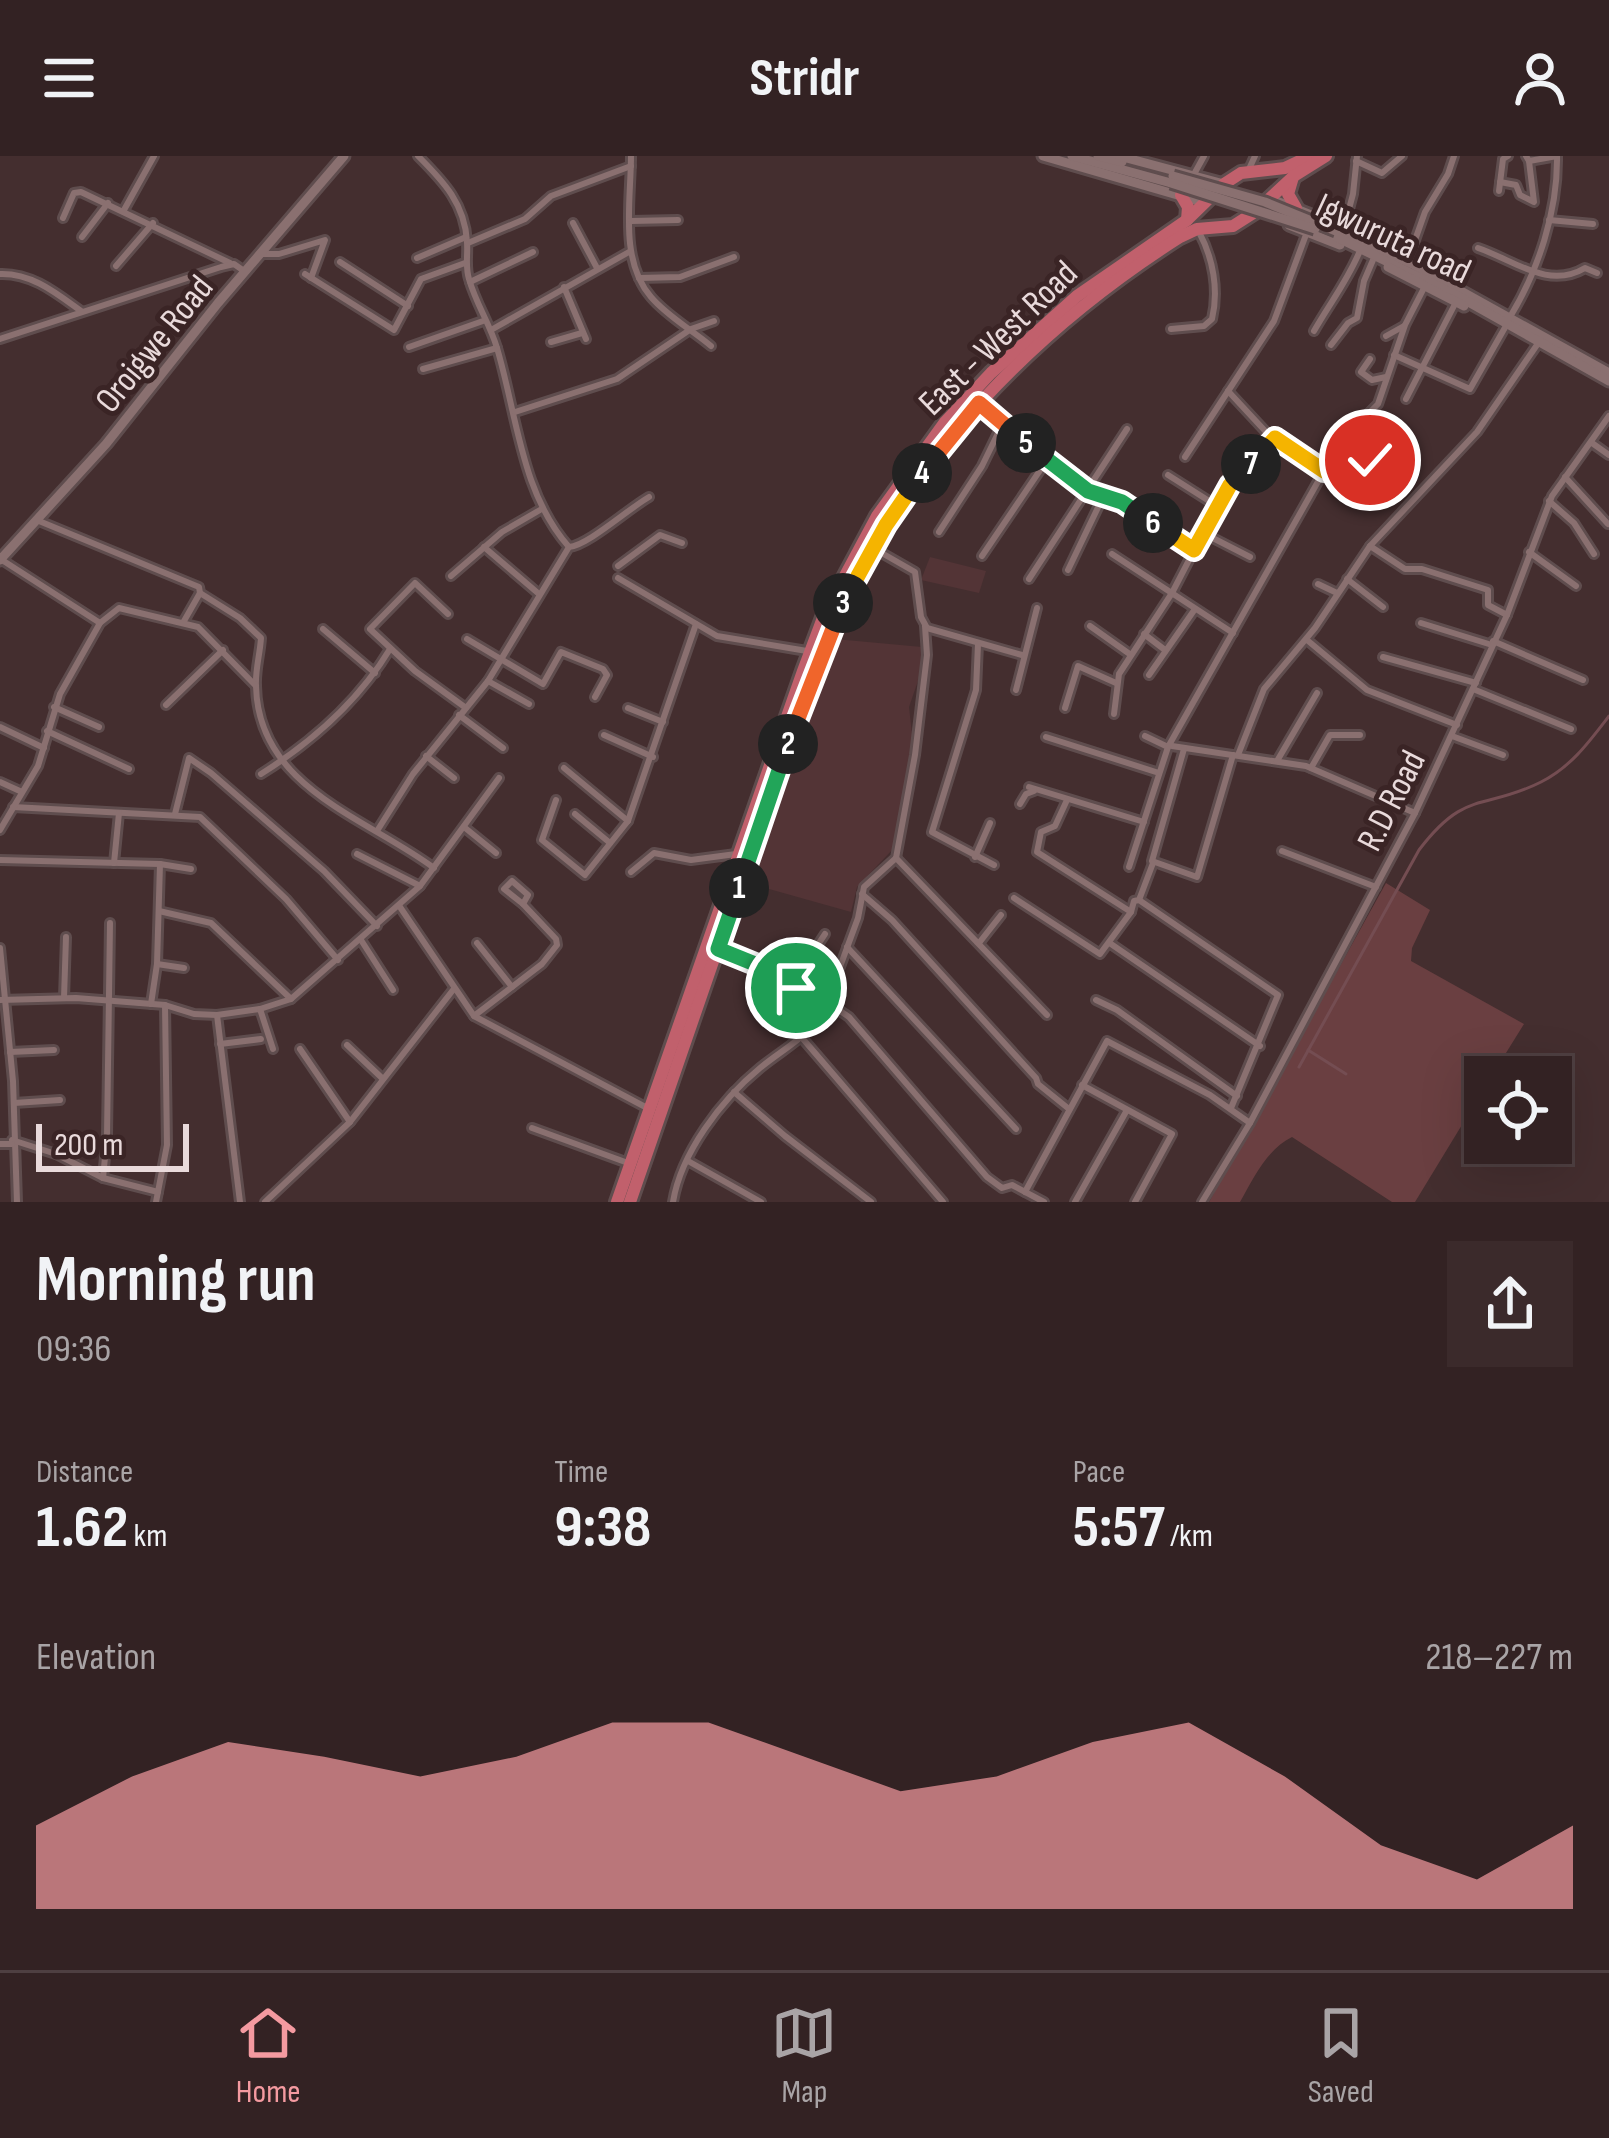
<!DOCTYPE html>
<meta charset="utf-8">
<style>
:root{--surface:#332223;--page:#3b2a2b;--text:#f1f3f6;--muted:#a9a4a6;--line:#4e3f41;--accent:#f49aa0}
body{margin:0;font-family:"Sofia Sans Condensed",sans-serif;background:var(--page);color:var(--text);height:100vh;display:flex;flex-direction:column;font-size:45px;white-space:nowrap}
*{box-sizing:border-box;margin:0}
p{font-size:39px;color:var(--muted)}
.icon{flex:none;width:66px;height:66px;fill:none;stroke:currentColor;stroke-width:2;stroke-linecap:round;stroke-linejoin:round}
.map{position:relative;height:1046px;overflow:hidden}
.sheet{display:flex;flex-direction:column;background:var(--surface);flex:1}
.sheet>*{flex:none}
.controls{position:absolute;left:1464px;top:900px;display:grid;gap:24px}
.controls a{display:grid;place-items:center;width:108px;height:108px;border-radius:0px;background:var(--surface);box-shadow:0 12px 48px #0002,0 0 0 3px var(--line);font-size:60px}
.scale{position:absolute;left:36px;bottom:30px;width:153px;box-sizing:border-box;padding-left:12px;border:6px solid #e9dadb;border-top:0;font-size:33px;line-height:42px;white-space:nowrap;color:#e9dadb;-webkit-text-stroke:9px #3a2425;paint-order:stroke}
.pin{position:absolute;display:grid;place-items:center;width:102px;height:102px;color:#fff;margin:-51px;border:6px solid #fff;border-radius:50%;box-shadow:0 3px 12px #0007}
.km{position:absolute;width:60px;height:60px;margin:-30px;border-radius:50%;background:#222;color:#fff;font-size:33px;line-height:60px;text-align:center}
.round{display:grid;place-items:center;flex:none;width:126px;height:126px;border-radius:0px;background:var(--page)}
.head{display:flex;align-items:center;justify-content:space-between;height:204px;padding:0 36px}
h1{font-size:66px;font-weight:700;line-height:90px}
.metrics{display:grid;grid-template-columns:repeat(3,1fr);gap:18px;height:204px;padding:12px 36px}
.metrics div{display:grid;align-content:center}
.metrics b{font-size:60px;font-weight:700}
.metrics small{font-size:33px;font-weight:400}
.metrics p{font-size:33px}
.chart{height:336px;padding:24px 36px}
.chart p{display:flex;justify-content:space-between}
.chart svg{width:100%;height:216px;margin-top:12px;fill:var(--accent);opacity:.7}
header{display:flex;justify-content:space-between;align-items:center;height:156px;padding:0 36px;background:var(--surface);font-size:54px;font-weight:700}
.dock{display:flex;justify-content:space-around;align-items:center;height:168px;border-top:3px solid var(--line);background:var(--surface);font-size:33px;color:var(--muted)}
.dock a{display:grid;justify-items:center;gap:6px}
.dock .current{color:var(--accent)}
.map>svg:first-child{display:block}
.built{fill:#533436}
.green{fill:#6a3f41}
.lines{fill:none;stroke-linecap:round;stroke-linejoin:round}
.stream{stroke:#744d52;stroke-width:3}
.street-casing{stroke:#5f4d4e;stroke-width:12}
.secondary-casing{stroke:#5f4d4e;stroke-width:15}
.primary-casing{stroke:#5f4d4e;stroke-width:18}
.street{stroke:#8a7070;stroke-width:6}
.secondary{stroke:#8a7070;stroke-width:9}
.primary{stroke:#c1606c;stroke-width:12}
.secondary-bridge-casing{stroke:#5f4d4e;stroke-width:15;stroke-linecap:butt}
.secondary-bridge{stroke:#8a7070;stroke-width:9}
.split-1-casing{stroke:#fff;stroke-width:24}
.split-2-casing{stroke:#fff;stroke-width:24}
.split-3-casing{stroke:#fff;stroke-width:24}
.split-4-casing{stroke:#fff;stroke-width:24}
.split-5-casing{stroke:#fff;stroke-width:24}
.split-6-casing{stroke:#fff;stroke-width:24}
.split-7-casing{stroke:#fff;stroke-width:24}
.split-8-casing{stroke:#fff;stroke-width:24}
.split-1{stroke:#22a559;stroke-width:15}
.split-2{stroke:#22a559;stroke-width:15}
.split-3{stroke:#f0652b;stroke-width:15}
.split-4{stroke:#f5b400;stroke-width:15}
.split-5{stroke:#f0652b;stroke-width:15}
.split-6{stroke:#22a559;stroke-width:15}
.split-7{stroke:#f5b400;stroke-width:15}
.split-8{stroke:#f5b400;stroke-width:15}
.labels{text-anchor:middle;stroke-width:10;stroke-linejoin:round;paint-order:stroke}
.street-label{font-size:36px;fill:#e9dadb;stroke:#3a2425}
</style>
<header><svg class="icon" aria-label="menu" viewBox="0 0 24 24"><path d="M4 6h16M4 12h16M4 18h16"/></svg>Stridr<svg class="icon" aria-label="person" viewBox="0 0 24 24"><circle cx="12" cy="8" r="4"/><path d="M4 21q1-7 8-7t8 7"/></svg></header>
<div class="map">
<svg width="1609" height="1046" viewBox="0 0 1609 1046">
<rect width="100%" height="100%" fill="#442e2f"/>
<g class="built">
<path d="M930,401L986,415L979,437L921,424Z"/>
<path d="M835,483L922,491L920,519L909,551L913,587L894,692L857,731L851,756L751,728Z"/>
</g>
<path class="green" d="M1386,727L1430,754L1412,792L1411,805L1524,868L1491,921H1485V931L1415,1046H1392L1292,981C1267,993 1253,1023 1240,1046H1209Z"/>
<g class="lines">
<g class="stream">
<path d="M1308,894L1346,918"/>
<path d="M1299,911L1419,694C1466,632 1484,655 1541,626C1571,611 1589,586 1609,560"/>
</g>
<g class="street-casing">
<g id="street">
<path d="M418,0C444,26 465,48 467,86C468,100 465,110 469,123C476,148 490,168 497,192C517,259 521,337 569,391"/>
<path d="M631,0C631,45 619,104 651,141C667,160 692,174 711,190"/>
<path d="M1526,0L1529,5L1557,0"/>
<path d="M1356,5L1382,17L1402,0"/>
<path d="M1249,13L1255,0"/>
<path d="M1193,20L1204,0"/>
<path d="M1500,26L1516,29L1520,39L1534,46L1529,5"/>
<path d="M1499,35L1503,3L1508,0"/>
<path d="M124,54L154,0"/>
<path d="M63,62L74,37L81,36L230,107"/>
<path d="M1549,64L1593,68"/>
<path d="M631,65L678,64"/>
<path d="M573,67L597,112"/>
<path d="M1344,72L1353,38L1357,0"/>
<path d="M82,81L108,47"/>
<path d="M468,87L525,63L551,40L631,10"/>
<path d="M1478,92C1514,104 1548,134 1585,112L1597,117"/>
<path d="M259,98H279L325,84L311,122"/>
<path d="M1409,101L1425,56L1448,18L1454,0"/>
<path d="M417,102L466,81"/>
<path d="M340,106L408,150"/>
<path d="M116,110L153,67"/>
<path d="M0,118C32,117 56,137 81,155"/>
<path d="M305,118L394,174L421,123L465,107"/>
<path d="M639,122L680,121L734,101"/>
<path d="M470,126L533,96"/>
<path d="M564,131L586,183"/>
<path d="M1510,161C1538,115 1558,55 1557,0"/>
<path d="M1171,173L1204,170L1212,163C1219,134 1213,102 1199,76"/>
<path d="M491,174L629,96"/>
<path d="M1314,175C1330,147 1346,127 1359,97"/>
<path d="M1386,180L1404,170"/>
<path d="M0,183L221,111L234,108L244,115"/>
<path d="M551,186L582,177"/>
<path d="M1331,189L1348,167L1357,162L1364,125L1373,104"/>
<path d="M409,191L483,165"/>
<path d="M1394,199L1470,233L1507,168"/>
<path d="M1370,203L1361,216L1372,224L1386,221"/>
<path d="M423,213L497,192"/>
<path d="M1228,235L1267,277L1324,315"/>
<path d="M1406,243L1456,146"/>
<path d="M981,248L1087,335L1125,348L1194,393"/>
<path d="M515,256L617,223L691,173L714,165"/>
<path d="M1347,283L1370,304L1363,315L1351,307"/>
<path d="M1592,287L1609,299"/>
<path d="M1185,301L1274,165L1307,76"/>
<path d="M1168,319L1217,350"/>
<path d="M1565,321L1608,368"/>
<path d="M1549,345L1574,367L1594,398"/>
<path d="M39,365L199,431L200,437L240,462L261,482C260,498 255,515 256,530C258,632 367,662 434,712"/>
<path d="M939,376L982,310L1003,267"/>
<path d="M1203,377L1250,401"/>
<path d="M1370,390L1405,413H1422L1488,434V449L1507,459"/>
<path d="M484,391L539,438"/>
<path d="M873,392L915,416L921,461L927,472L1022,499"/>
<path d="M1529,396L1576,430"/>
<path d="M1112,398L1233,477"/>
<path d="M982,400L1047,304"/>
<path d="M2,404L100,467"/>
<path d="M618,410L660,379L682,387"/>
<path d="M1068,414L1103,341"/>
<path d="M451,420L502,376L540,354"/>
<path d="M618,422L717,480L807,495"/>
<path d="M1029,423L1127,273"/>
<path d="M1347,423L1383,451"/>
<path d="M1318,428L1337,437"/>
<path d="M448,458L415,427L370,473L415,515L466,552"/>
<path d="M184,465L200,437"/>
<path d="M1421,467L1492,489"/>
<path d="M925,470L927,499L915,599L896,702L864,731L858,762L827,846L849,861L987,1021L1002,1032L1012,1029L1044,1046"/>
<path d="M1090,470L1131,499"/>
<path d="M323,473L375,517"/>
<path d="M1144,478L1165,494"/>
<path d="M467,483L543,528L561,496L603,513L607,519L595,541"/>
<path d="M1307,484L1367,534L1457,569"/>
<path d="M1493,485L1583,524"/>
<path d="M978,488L976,534L932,676L994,709"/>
<path d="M1383,501L1476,527"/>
<path d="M1149,519L1195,453"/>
<path d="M488,525L529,548"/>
<path d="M1473,533L1571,573"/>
<path d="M1016,534L1037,452"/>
<path d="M166,549L223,494"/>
<path d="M54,551L99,571"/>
<path d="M628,552L663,566"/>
<path d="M1065,552L1078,510L1116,527"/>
<path d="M1114,558L1119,518L1172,437L1217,350L1230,329L1275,282"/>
<path d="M459,559L503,592"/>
<path d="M0,571L44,592"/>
<path d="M47,575L129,613"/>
<path d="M604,579L653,601"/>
<path d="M1145,580L1168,591"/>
<path d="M1452,580L1503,599"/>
<path d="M1046,581L1159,617"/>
<path d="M1172,590L1306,610L1415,657"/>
<path d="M1184,593L1152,705L1197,721L1233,599"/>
<path d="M1238,599L1264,533L1315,472L1370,390L1477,276L1539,186"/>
<path d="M426,600L454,622"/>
<path d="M1277,605L1317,537"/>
<path d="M564,612L628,665"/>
<path d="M1311,612L1330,579H1360"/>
<path d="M261,618C312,586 359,544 390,493"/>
<path d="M0,626L22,636"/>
<path d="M1029,631L1144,666"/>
<path d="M556,644L542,684L585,719L628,665L696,468"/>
<path d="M1067,644L1055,670L1041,676L1037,696L1131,756"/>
<path d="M1020,648L1026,638L1034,635"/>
<path d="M13,651L200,661L286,743L338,804"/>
<path d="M175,658L189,602L211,617L324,715L377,770"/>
<path d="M575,658L610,687"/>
<path d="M464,671L496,697"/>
<path d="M0,674L38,610L60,538L100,467L119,452L198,471L256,530"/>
<path d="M377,675L413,618L488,525L569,391C587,390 628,353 649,341"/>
<path d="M1282,695L1376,731"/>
<path d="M357,698L420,730"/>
<path d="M975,701L990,667"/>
<path d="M896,702L1047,859"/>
<path d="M0,704L160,708L191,713"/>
<path d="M114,707L119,657"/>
<path d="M1129,711L1168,591L1324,315L1353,273L1378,248L1405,169L1425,130"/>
<path d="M631,716L654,697L691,704L736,698"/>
<path d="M512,725L528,739L523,748L504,733Z"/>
<path d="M862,738L892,764L1036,922L1038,928L1069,953"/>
<path d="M1014,742L1100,798L1131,756L1134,745L1139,744L1153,707"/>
<path d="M1139,744L1278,839L1231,952"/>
<path d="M400,751L474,860L651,954"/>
<path d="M159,755L211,767L291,843"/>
<path d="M361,784L393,834"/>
<path d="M477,787L512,831"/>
<path d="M979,787L1001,759"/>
<path d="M1111,788L1260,890"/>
<path d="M847,791L1016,973"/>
<path d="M0,792L13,925L17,1046"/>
<path d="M157,808L184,812"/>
<path d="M791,829L825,778"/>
<path d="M64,842L66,781"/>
<path d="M0,844L76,842L165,849L194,858L217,859L260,853L291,843L420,730L499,622"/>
<path d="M1096,844L1117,854L1237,940"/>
<path d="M151,848L157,808L160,708"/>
<path d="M260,853L273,893"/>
<path d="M758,856L771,816"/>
<path d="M217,859L240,1046"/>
<path d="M474,860L542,808L557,789L556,783L523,748"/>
<path d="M803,883L943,1046"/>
<path d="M220,888L261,883"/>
<path d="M347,889L383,923"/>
<path d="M300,893L350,966"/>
<path d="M10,896L54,894"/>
<path d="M1082,929L1172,978L1135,1046"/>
<path d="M734,936L785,980L871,1046"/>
<path d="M14,947L60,944"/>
<path d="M532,972L628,1007"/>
<path d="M12,984L56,998L103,1022L158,1036"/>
<path d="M0,988H12"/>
<path d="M688,1005L761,1046"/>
<path d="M103,1022L107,980L110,767"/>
<path d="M1025,1036L1107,885L1210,939L1250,967"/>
<path d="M156,1046L167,989L165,849"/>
<path d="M265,1046L350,966L453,834"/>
<path d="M673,1046C681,997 721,944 760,912C787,890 811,880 828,848L765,813L718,793"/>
<path d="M1075,1046L1127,954"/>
<path d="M1202,1046L1250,967L1415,657L1507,459L1552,340L1609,260"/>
</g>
</g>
<g class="secondary-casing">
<g id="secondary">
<path d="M1043,0L1205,47"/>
<path d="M1072,0L1171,27"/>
<path d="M1098,0L1122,6"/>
<path d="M1119,0L1224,28"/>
<path d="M1269,42L1348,74"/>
<path d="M1289,69L1340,89"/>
<path d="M1338,75L1414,109L1609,217"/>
<path d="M1334,80L1456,139L1609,225"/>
<path d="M1388,111L1464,150"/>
<path d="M0,404L106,288L218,147L344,0"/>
</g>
</g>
<g class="primary-casing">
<g id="primary">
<path d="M1293,21L1288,38L1296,52"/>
<path d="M1181,39L1188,51L1187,64"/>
<path d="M617,1046L803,515L824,459L877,360L945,266L991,217L1077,140L1187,64L1224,28L1241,17L1285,12L1310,0"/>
<path d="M630,1046C669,931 710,816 749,701C777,621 801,538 836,461C911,301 1032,175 1180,81L1197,73L1233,70L1255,56L1294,20L1326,0"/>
</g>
</g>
<use href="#street" class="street"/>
<use href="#secondary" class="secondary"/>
<use href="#primary" class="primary"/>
<g class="secondary-bridge-casing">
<g id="secondary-bridge">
<path d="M1173,20L1265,46L1336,75"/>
<path d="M1171,27L1315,73"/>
</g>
</g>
<use href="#secondary-bridge" class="secondary-bridge"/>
</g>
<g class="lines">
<g class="split-1-casing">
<path id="split-1" d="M739,732L718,793L765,812L796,832"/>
</g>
<g class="split-2-casing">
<path id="split-2" d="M739,732L788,588"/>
</g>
<g class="split-3-casing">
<path id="split-3" d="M788,588L843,447"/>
</g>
<g class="split-4-casing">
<path id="split-4" d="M843,447L886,369L922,317"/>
</g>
<g class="split-5-casing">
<path id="split-5" d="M922,317L979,247L1026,287"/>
</g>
<g class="split-6-casing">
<path id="split-6" d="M1026,287L1088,335L1122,346L1153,367"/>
</g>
<g class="split-7-casing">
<path id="split-7" d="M1153,367L1194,394L1230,329L1251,308"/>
</g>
<g class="split-8-casing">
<path id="split-8" d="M1251,308L1275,282L1324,315L1347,283L1370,304"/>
</g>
<use href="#split-1" class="split-1"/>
<use href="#split-2" class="split-2"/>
<use href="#split-3" class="split-3"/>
<use href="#split-4" class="split-4"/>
<use href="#split-5" class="split-5"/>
<use href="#split-6" class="split-6"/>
<use href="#split-7" class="split-7"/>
<use href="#split-8" class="split-8"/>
</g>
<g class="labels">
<g class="street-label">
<text transform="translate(1394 81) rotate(25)" y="13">Igwuruta road</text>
<text transform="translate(997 181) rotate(-44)" y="13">East - West Road</text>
<text transform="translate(153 187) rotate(-51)" y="13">Oroigwe Road</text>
<text transform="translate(1390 644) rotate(-63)" y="13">R.D Road</text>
</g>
</g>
</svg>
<div class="controls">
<a><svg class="icon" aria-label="locate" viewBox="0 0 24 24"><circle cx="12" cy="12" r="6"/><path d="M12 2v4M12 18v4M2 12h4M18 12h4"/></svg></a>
</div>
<div class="scale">200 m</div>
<div class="pin" style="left:796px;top:832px;background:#1e9e55"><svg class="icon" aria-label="arrive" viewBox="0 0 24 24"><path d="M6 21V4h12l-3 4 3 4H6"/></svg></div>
<div class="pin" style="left:1370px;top:304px;background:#d93025"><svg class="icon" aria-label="check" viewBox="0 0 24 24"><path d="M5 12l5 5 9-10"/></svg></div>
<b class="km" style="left:739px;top:732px">1</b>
<b class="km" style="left:788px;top:588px">2</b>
<b class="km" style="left:843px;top:447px">3</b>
<b class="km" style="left:922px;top:317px">4</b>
<b class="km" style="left:1026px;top:287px">5</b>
<b class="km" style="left:1153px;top:367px">6</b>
<b class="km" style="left:1251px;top:308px">7</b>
</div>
<section class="sheet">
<div class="head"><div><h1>Morning run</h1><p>09:36</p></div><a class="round"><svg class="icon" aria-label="share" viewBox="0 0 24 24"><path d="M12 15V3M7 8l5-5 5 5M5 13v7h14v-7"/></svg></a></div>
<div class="metrics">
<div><p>Distance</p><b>1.62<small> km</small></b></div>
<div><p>Time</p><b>9:38</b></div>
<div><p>Pace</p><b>5:57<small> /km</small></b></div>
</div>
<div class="chart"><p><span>Elevation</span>218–227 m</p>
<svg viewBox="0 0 160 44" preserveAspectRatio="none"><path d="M0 44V27L10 17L20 10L30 13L40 17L50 13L60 6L70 6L80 13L90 20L100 17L110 10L120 6L130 17L140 31L150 38L160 27V44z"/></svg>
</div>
</section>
<nav class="dock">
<a class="current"><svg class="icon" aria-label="home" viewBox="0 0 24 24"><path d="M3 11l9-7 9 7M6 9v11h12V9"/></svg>Home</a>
<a><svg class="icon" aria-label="map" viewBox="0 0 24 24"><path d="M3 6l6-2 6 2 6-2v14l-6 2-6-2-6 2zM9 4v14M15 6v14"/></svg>Map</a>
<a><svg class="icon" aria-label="saved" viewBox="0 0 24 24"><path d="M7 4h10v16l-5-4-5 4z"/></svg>Saved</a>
</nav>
